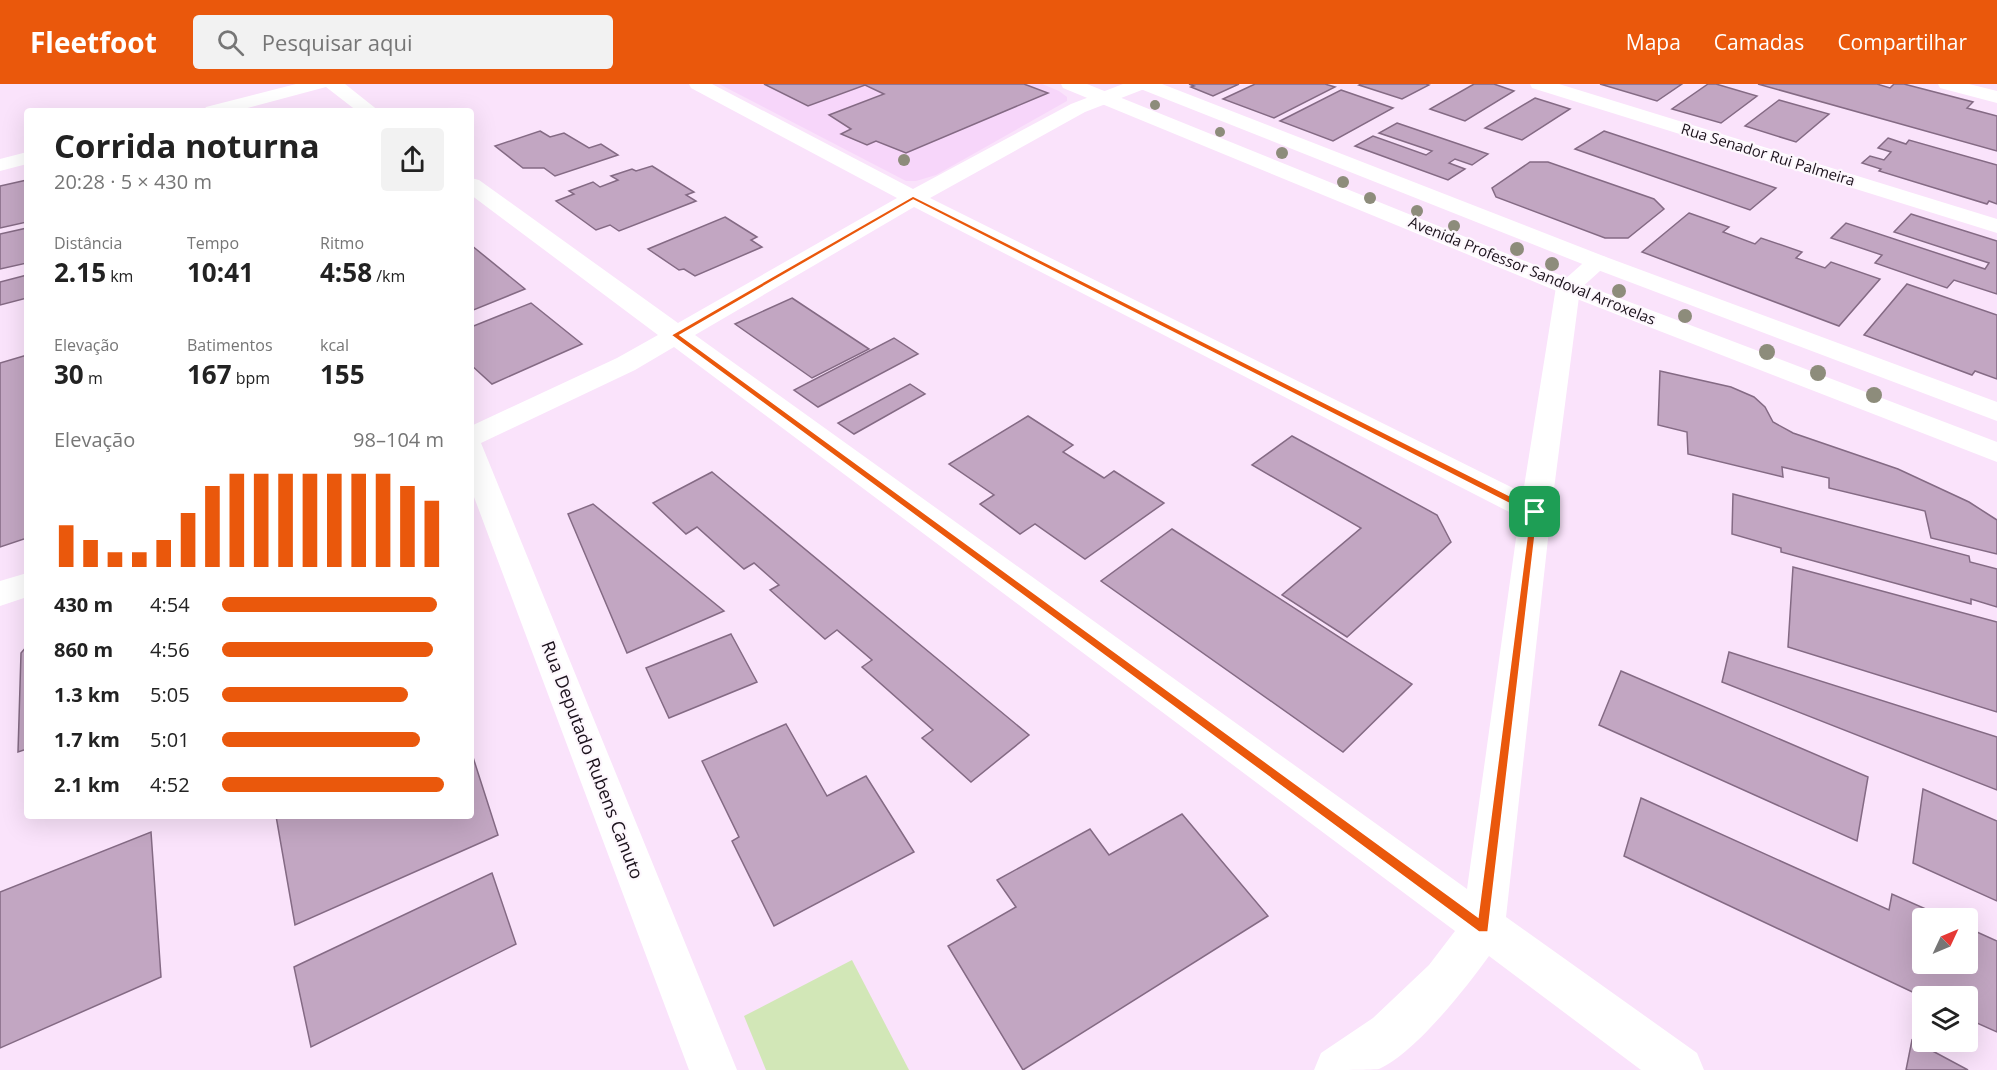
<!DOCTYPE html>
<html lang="pt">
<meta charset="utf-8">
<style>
:root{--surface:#fff;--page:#f2f2f2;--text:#222;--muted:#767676;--accent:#ea580c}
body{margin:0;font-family:"Open Sans",sans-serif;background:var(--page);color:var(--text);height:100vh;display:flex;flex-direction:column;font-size:22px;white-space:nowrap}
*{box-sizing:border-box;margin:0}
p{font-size:20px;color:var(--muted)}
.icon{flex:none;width:33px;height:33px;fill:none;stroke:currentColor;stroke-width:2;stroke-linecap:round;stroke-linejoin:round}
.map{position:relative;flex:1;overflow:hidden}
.panel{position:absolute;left:24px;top:24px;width:450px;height:711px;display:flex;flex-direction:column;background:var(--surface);border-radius:6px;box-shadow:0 6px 24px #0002}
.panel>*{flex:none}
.needle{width:39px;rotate:46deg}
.buttons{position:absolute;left:1912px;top:824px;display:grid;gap:12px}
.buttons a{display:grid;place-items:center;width:66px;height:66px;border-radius:6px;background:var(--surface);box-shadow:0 6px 24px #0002;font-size:30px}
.pin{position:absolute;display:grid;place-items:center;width:51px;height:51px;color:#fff;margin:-26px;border-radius:12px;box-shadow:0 3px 9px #0006}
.round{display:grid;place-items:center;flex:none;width:63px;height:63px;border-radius:6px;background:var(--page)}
.head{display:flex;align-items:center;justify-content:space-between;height:102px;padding:0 30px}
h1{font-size:33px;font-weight:700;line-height:45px}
.figures{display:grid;grid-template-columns:repeat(3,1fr);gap:9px;height:102px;padding:6px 30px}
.figures div{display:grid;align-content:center}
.figures b{font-size:26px;font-weight:700}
.figures small{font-size:16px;font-weight:400}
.figures p{font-size:16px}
.chart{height:168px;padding:12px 30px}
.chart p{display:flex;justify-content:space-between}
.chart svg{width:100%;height:108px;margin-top:6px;stroke:var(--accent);stroke-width:6}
ul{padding:0 30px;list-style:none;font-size:20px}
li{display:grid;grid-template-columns:96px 72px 1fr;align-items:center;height:45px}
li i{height:15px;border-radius:8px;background:var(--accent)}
header{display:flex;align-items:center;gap:36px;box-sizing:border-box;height:84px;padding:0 30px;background:var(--accent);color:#fff}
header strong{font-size:28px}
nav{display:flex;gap:33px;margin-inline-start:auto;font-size:21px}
.search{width:420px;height:54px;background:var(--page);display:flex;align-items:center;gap:15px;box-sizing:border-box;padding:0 21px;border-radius:6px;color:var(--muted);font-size:22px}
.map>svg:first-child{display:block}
.built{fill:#f7d6fa}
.green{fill:#d2e7b7}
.building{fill:#c2a6c2;stroke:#846a84;stroke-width:1.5}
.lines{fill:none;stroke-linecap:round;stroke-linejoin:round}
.minor{fill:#fff;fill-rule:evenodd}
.tertiary{fill:#fff;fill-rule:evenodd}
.tree{fill:#8d8c7b}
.route{fill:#ea580c;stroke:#fff;stroke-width:1.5;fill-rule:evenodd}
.labels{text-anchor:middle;stroke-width:4.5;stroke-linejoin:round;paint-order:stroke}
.far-street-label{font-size:15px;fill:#1b121c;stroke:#fdf7fd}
.street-label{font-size:18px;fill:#1b121c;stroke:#fdf7fd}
</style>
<header>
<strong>Fleetfoot</strong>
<div class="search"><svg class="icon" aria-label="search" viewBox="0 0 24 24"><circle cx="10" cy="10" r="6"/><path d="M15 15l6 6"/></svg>Pesquisar aqui</div>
<nav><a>Mapa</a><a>Camadas</a><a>Compartilhar</a></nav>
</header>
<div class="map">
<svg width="1997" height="986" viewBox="0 0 1997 986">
<rect width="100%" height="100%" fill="#fae3fb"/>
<path class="built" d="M719,0H1042L1059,7L1067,13V17L936,91L916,97H906Z"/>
<path class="green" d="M852,876L909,986H766L744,932Z"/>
<g class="building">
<path d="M764,0H1024L1048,9L906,69L876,57L867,61L841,50L851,45L829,31L884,10L865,1L808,22Z"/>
<path d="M1189,0H1239L1213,12L1191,3L1194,2Z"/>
<path d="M1255,0H1325L1335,3L1274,34L1223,15Z"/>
<path d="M1361,0H1426L1429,1L1402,15L1359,1Z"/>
<path d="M1474,0H1494L1514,7L1465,37L1430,25Z"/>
<path d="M1600,0H1682L1657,17Z"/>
<path d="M1708,0H1716L1757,12L1721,39L1672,25Z"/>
<path d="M1758,0H1877L1890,4L1894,0H1904L1973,18L1967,24L1997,32V67Z"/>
<path d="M1341,6L1393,24L1333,57L1280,37Z"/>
<path d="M1535,14L1570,25L1522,56L1485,44Z"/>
<path d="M1779,16L1829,30L1796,58L1745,42Z"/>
<path d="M1397,39L1488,70L1472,81L1455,75L1449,79L1465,85L1448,96L1355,62L1373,52L1426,71L1432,67L1379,49Z"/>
<path d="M540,47L550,53L564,49L589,64L601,60L618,71L555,92L544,84H523L495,62Z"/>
<path d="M1604,47L1776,104L1750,126L1575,65Z"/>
<path d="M1888,54L1906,60L1909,56L1997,81V120L1989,117L1987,120L1879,87L1881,85L1862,79L1870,72L1884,76L1891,68L1878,64Z"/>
<path d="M1530,78H1548L1654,115L1664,125L1628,154H1605L1496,113L1492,104Z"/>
<path d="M652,82L694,108L686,111L696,117L619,147L610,141L596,146L556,117L574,110L569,107L593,98L600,103L618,96L611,92L632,85L636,87Z"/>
<path d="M27,96V138L0,144V102Z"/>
<path d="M1689,129L1729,143L1723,148L1755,160L1761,154L1802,168L1796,174L1825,184L1831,178L1880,195L1839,242L1642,168Z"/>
<path d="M1911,130L1997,157V210L1954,196L1947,204L1875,179L1882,171L1831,154L1846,139L1985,185L1989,179L1894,148Z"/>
<path d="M725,133L757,153L751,156L762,163L695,192L684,185L679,186L648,165Z"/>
<path d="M27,144V179L0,185V150Z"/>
<path d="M471,161L525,205L471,227Z"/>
<path d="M27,191V214L0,221V198Z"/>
<path d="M1907,200L1997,231V295L1975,287L1972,291L1864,251Z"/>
<path d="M792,214L869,265L812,294L735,240Z"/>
<path d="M531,219L582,260L492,300L471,281V243Z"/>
<path d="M894,254L918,270L818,323L794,306Z"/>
<path d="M27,271V454L0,463V279Z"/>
<path d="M1660,287L1731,303L1754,313L1765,323L1773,338L1793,349L1898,385L1969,418L1997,436V470L1931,454L1925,427L1829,404V394L1782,383L1783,393L1688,370L1687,348L1658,341Z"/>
<path d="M910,300L925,310L854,350L838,339Z"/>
<path d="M1028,332L1073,361L1063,368L1104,394L1114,387L1164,419L1085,475L1035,440L1020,450L980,420L994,411L949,380Z"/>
<path d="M1292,352L1437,431L1451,458L1347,553L1282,511L1361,444L1252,381Z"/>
<path d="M712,388L1029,651L971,698L922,654L933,646L862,583L872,576L837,546L825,555L770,506L779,501L754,479L744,485L697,443L686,450L653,419Z"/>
<path d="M1733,410L1969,472L1970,478L1997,485V523L1971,515V520L1781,468V464L1732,450Z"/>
<path d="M593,420L724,527L627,569L568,430Z"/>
<path d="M1172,445L1412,600L1343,668L1101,497Z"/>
<path d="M1793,483L1997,538V628L1788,563Z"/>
<path d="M731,550L757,598L669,634L646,584Z"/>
<path d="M27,562V665L18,668L21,569Z"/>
<path d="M1729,568L1997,653V706L1722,598Z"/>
<path d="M1621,587L1868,693L1857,757L1599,641Z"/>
<path d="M786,640L827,712L866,692L914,768L774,842L732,757L739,753L702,677Z"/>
<path d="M471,667L498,751L295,841L276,732H471Z"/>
<path d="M1923,705L1997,737V817L1913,779Z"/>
<path d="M1641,714L1889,826L1892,810L1946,834H1923V879H1968V844L1997,857V948L1968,935V912L1923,913L1624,772Z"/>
<path d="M1182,730L1268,832L1023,986L948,862L1016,823L997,796L1090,745L1109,771Z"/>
<path d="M151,748L161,893L0,964V808Z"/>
<path d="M492,789L516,860L311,963L294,883Z"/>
<path d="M1912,956L1968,986H1906Z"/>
</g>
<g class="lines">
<g class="minor">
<path d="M296,0H345L379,27H357L326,3L236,27H203L206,23Z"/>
<path d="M689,0H712L913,105L1071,20L1123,0H1149L1147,4L1085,28L930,114L1523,409L1556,203L1590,173L1598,171L1606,173L1610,178L1580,205L1551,428L1506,833L1697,969L1704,986H1641L1489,872C1466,904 1415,969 1379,985C1370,986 1327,986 1314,986L1321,969L1373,934L1429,881L1455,847L674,263L635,286L481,359L737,986H689L471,405V342L617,274L658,251L471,111V94L479,96L678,239L897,114L691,4ZM914,123L1519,433L1467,805L695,251Z"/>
<path d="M1530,0H1559L1997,135V149L1532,4Z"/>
<path d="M1938,0H1969L1997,7V19L1940,4Z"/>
<path d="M27,68V80L0,87V75Z"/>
<path d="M27,489V513L0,522V497Z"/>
</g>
<g class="tertiary">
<path d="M1061,0H1087L1577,198L1997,358V378L1559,208L1063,4Z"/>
<path d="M1136,0H1162L1606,173L1997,318V337L1590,183L1138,4Z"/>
</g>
</g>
<g class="tree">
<circle cx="1155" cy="21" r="5"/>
<circle cx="1220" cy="48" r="5"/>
<circle cx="1282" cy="69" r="6"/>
<circle cx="904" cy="76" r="6"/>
<circle cx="1343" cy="98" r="6"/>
<circle cx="1370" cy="114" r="6"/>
<circle cx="1417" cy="127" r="6"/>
<circle cx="1454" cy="142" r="6"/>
<circle cx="1517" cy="165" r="7"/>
<circle cx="1552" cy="180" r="7"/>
<circle cx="1619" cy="207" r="7"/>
<circle cx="1685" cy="232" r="7"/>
<circle cx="1767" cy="268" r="8"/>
<circle cx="1818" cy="289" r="8"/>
<circle cx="1874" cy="311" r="8"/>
</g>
<path class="route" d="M913,112L1538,426L1488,848H1479L671,251ZM913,116L1530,430L1478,833L680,251Z"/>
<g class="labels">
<g class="far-street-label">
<text transform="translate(1768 71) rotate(17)" y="5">Rua Senador Rui Palmeira</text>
<text transform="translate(1532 187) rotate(22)" y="5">Avenida Professor Sandoval Arroxelas</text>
</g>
<g class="street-label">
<text transform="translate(592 676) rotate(69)" y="6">Rua Deputado Rubens Canuto</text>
</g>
</g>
</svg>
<div class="buttons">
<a><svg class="needle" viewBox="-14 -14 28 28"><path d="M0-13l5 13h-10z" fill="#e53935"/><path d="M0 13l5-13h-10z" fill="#767676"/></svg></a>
<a><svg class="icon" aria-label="layers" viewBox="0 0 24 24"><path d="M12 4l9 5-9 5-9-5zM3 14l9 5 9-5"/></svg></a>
</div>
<div class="pin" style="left:1535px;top:428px;background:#1e9e55"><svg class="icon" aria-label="arrive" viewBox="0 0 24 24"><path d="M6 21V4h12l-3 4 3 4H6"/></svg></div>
<section class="panel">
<div class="head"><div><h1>Corrida noturna</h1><p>20:28 · 5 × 430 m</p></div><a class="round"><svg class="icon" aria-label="share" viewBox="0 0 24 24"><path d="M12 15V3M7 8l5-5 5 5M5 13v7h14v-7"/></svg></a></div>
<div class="figures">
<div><p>Distância</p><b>2.15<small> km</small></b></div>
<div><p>Tempo</p><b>10:41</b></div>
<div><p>Ritmo</p><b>4:58<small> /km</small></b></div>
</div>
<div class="figures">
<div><p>Elevação</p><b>30<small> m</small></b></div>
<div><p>Batimentos</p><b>167<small> bpm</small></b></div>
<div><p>kcal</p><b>155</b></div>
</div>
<div class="chart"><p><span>Elevação</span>98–104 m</p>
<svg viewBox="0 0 160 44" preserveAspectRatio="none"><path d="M5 44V27M15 44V33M25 44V38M35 44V38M45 44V33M55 44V22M65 44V11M75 44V6M85 44V6M95 44V6M105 44V6M115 44V6M125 44V6M135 44V6M145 44V11M155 44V17"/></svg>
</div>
<ul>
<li><b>430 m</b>4:54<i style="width:97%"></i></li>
<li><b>860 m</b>4:56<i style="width:95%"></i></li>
<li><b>1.3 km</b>5:05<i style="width:84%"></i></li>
<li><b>1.7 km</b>5:01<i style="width:89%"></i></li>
<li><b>2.1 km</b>4:52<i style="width:100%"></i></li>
</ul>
</section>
</div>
